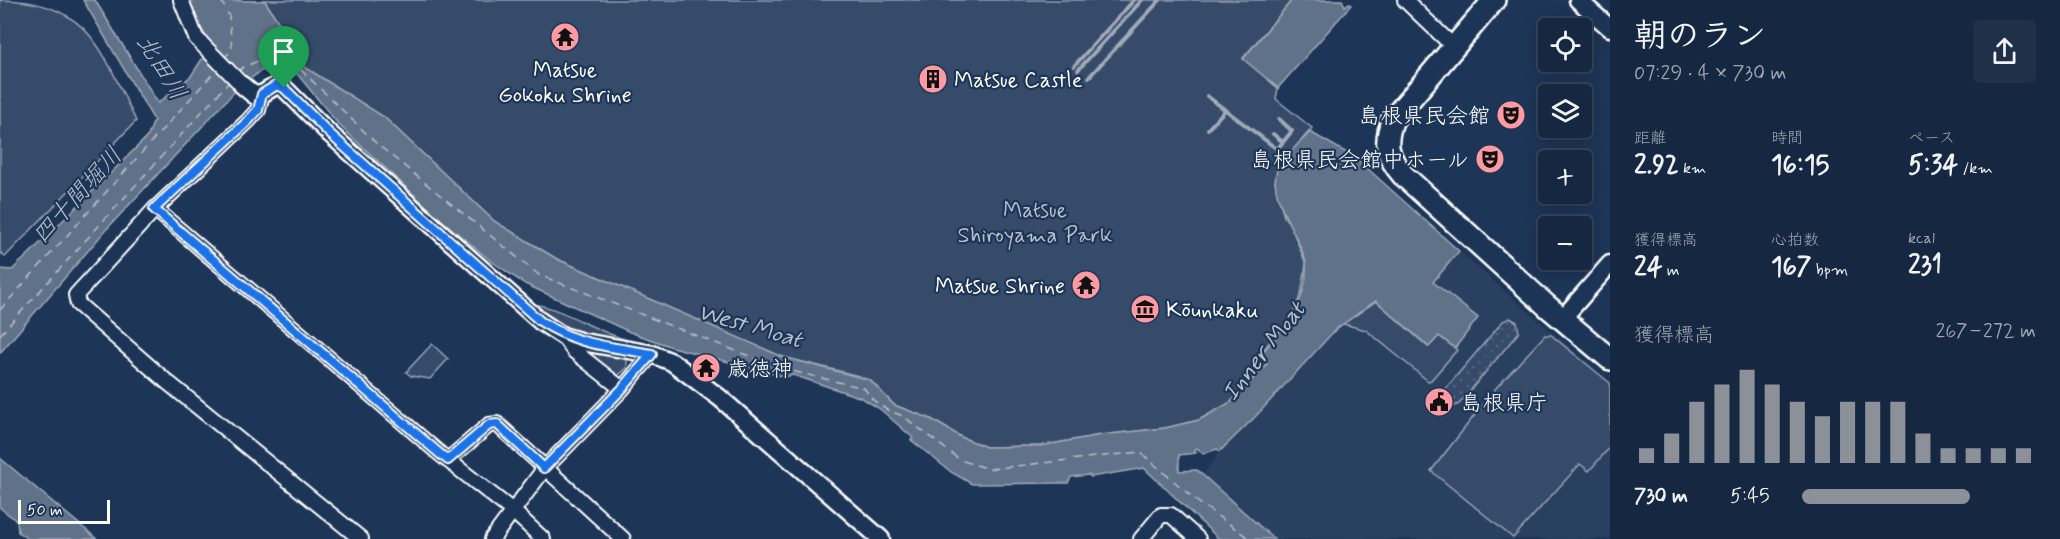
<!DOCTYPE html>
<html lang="ja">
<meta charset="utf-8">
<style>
:root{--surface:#162841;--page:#1f3048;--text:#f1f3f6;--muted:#9ea6b1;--line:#35445a;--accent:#8c9099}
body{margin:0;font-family:Mynerve,"Klee One",sans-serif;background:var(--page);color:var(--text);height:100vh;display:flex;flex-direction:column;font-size:22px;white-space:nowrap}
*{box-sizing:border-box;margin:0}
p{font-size:20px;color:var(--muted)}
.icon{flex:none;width:33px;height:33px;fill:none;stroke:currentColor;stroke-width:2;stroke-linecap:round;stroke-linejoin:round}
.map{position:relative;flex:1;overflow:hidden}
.sheet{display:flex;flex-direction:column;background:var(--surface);width:450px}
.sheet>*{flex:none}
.buttons{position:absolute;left:1538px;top:18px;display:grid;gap:12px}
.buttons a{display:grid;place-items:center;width:54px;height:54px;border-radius:6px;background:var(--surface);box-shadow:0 3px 15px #0003,0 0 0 2px var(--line);font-size:30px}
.scale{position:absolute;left:18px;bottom:15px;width:92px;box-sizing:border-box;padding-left:6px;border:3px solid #fff;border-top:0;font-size:16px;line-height:21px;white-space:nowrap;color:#fff;-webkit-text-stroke:4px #1d3557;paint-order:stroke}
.pin{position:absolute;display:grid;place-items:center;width:51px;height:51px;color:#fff;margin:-62px -26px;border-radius:50% 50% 50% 0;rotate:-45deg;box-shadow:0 0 6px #0007}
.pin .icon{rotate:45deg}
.round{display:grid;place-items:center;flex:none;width:63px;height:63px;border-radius:6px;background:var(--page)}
.headline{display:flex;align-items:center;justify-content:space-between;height:102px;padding:0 24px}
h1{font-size:33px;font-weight:700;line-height:45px}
.stats{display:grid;grid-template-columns:repeat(3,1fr);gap:9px;height:102px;padding:6px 24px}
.stats div{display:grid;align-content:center}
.stats b{font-size:26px;font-weight:700}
.stats small{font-size:16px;font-weight:400}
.stats p{font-size:16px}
.chart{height:168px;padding:12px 24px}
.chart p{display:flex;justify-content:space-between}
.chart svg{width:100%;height:108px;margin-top:6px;stroke:var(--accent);stroke-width:6}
ul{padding:0 24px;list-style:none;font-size:20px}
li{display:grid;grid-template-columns:96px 72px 1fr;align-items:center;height:45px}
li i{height:15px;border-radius:8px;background:var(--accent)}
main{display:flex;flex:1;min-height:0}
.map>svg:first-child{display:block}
.built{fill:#2a4161}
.grass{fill:url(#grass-dots);stroke:#9aa5b4;stroke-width:1.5}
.park{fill:#364b69;stroke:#9aa5b4;stroke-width:1.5}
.water{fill:#617289;stroke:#a0aab8;stroke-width:1.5}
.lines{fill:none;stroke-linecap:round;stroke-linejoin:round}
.stream{stroke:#a0aab8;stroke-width:4}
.ferry{stroke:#b8c0ca;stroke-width:1.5;stroke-dasharray:8 6;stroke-linecap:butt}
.minor-casing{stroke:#fff;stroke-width:18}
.tertiary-casing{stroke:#fff;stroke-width:21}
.primary-casing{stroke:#fff;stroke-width:26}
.minor{stroke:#1d3557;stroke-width:14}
.tertiary{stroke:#1d3557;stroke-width:16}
.primary{stroke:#1d3557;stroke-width:21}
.route-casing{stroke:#fff;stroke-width:12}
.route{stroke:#1a73e8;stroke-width:8}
.labels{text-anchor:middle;stroke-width:4.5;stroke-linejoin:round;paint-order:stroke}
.poi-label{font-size:22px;fill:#fff;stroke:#1d3557;text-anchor:start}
.park-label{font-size:22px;fill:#b9c0ca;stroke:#1d3557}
.water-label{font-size:24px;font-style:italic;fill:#b8c0ca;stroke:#1d3557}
</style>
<main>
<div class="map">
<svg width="1610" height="539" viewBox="0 0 1610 539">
<defs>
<pattern id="grass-dots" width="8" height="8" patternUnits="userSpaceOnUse" patternTransform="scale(1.5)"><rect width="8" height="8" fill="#364b69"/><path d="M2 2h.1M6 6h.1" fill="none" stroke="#546680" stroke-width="1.8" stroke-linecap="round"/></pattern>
</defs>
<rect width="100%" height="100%" fill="#1d3557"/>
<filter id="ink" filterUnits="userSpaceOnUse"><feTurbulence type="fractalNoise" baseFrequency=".0167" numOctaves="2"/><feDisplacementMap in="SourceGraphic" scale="12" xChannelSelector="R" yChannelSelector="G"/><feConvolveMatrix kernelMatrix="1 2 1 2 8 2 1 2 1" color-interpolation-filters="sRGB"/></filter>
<g filter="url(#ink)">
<path class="built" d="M1459,251L1610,383V539H1274L1202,477L1220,451L1255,417L1336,329L1376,301L1433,282Z"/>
<path class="grass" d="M1510,318L1517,322L1519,332L1459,404L1453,407L1445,404L1441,394L1503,321Z"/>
<g class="park">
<path d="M0,0C90,0 103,53 136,121L5,257L0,252Z"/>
<path d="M261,0H1292L1243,58L1278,88L1276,99L1312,128L1279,166L1275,182L1284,217L1290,224L1306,264L1301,294L1289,323L1280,329L1260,354L1267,363L1231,402L1199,420L1165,428L1101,435L1040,446L986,447L961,437L931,419L894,405L874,384L859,376L783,357L557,259L494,221L384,117L306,68L296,57L298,55L265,1Z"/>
<path d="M1376,301L1428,347L1439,336L1457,350L1431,380L1428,381L1366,330L1343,324Z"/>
<path d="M534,304C568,310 595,332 628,340V343L577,336L531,305Z"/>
<path d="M1545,335H1551L1610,383V447L1589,471L1580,464L1513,538L1431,471L1496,388Z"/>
<path d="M432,344L448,359L430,379L411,376L406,372Z"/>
<path d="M577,347L627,354V368L615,378Z"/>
</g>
<g class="water">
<path d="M83,0H95L158,103L191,76L212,44L193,17L187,0L265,1L299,54L296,57L301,63L303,62L306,68L384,117L494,221L557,259L783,357L870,380L894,405L931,419L961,437L986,447L1040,446L1101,435L1165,428L1199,420L1231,402L1267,364L1260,355C1282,330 1309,302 1306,264C1303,239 1263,194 1279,166C1286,154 1300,143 1310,132L1356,158L1459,251L1433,282L1478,318L1455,348L1439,336L1429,347L1376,301L1336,329L1255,417L1220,451L1217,449L1203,454L1197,448L1194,450L1196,453L1179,455V471L1197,470L1274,539H1219L1144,468L1091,477L1089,475L1071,477L1068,483L972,484L951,472L911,440L913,438L880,409L862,398L793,375L785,377L672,347L630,332L525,284L491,261L439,218L339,125L293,69L276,67L261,71L237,89L105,231L0,353V269L12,270L29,254L148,136L154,120Z"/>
<path d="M1292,0H1342L1345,6L1349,3L1351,5L1278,88L1243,59Z"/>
<path d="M0,458L97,539H28L18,532L17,521L0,508Z"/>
</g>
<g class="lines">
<g class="stream">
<path d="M1074,66L1134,0"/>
<path d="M1078,70L1142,0"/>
<path d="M1089,77L1160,0"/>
<path d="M1207,96L1277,149L1283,142L1273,134"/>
<path d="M1279,119L1292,131L1283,142"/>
<path d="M1208,129L1225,110"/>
</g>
<g class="ferry">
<path d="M221,0L229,16L232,48L225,58"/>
<path d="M238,72L243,67L271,56L296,65L377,144L539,275L783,369L864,388L872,399L887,410L903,416L960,460L989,469L1140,452L1198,502L1250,539"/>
<path d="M0,310L217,69"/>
<path d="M0,335L229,82"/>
</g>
<g class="minor-casing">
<g id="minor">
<path d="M181,0L196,38L242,85"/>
<path d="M1405,0L1454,47"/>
<path d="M262,94L258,110L248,121L155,209L76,295L78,304L166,381L361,539"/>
<path d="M155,209L440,454L514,512L543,539"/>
<path d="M563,336L574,351L622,389"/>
<path d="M448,460L489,425L497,424L623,539"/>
<path d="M492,539L544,469L622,389L652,354"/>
<path d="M1141,539L1161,515H1171L1198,539"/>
</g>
</g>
<g class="tertiary-casing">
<g id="tertiary">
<path d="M1578,0L1610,28"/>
<path d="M242,85L254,95L262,94L277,85L284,88L330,134L540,321L563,336L583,342L652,354L672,362L720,398L881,539"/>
<path d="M1562,319L1610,264"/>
</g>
</g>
<g class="primary-casing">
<path id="primary" d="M1494,0L1393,119C1384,142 1386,156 1403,175L1547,306L1610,359"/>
</g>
<use href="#minor" class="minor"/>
<use href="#tertiary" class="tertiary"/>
<use href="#primary" class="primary"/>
</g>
</g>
<g class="lines" filter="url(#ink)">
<g class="route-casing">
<path id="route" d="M277,85L284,88L330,134L540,321C579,346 608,346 652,354L622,389L544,468L497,424L489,425L448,460L440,454L154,209L248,121L258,110L262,94Z"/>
</g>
<use href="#route" class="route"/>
</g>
<defs>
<g id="temple-disc" transform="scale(1.5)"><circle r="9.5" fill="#ff9aa2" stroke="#1d3557"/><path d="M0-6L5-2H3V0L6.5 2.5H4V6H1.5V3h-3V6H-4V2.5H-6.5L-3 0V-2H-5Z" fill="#111"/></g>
<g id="building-disc" transform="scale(1.5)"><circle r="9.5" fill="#ff9aa2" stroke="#1d3557"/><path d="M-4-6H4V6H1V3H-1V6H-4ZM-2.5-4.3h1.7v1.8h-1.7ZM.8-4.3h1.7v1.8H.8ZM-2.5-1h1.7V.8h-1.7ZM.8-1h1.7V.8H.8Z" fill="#111"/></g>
<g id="theatre-disc" transform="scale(1.5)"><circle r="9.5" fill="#ff9aa2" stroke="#1d3557"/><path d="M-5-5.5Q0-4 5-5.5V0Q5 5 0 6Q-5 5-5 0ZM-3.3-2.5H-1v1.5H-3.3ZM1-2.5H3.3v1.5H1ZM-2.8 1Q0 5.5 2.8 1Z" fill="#111"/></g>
<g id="museum-disc" transform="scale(1.5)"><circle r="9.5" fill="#ff9aa2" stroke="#1d3557"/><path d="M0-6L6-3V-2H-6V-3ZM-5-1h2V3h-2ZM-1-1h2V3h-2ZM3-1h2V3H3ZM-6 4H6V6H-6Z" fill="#111"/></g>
<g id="civic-disc" transform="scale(1.5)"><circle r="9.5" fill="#ff9aa2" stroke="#1d3557"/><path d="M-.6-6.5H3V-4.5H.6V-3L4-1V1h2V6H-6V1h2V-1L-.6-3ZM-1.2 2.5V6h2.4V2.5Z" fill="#111"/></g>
</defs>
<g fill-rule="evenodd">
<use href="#temple-disc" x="565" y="37"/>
<use href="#building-disc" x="933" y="79"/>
<use href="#theatre-disc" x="1511" y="115"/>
<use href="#theatre-disc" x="1490" y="159"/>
<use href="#temple-disc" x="1086" y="285"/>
<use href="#museum-disc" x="1145" y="309"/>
<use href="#temple-disc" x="706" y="368"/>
<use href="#civic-disc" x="1439" y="402"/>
</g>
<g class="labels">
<g class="poi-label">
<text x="565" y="77" text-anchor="middle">Matsue<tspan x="565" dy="25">Gokoku Shrine</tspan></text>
<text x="954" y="87">Matsue Castle</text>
<text x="1490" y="123" text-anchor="end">島根県民会館</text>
<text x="1469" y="167" text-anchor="end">島根県民会館中ホール</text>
<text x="1065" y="293" text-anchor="end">Matsue Shrine</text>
<text x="1166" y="317">Kōunkaku</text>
<text x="727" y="376">歳徳神</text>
<text x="1460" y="410">島根県庁</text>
</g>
<g class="park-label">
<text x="1035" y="217">Matsue<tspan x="1035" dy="25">Shiroyama Park</tspan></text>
</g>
<g class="water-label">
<text transform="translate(162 67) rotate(58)" y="8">北田川</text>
<text transform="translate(77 195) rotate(-48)" y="8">四十間堀川</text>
<text transform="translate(750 325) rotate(16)" y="8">West Moat</text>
<text transform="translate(1263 351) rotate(-52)" y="8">Inner Moat</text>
</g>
</g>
</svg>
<div class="buttons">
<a><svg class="icon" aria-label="locate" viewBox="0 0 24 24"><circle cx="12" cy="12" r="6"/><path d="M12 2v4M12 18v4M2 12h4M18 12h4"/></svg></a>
<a><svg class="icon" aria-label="layers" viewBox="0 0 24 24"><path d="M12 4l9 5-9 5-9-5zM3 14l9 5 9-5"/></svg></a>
<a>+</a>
<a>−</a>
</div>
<div class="scale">50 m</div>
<div class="pin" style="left:284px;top:88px;background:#1e9e55"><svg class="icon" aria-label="arrive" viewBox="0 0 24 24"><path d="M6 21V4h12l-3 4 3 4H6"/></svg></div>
</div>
<section class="sheet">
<div class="headline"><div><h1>朝のラン</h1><p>07:29 · 4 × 730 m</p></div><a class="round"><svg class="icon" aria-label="share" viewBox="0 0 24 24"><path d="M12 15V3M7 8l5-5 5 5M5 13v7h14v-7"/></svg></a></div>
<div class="stats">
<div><p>距離</p><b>2.92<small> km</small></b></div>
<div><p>時間</p><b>16:15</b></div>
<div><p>ペース</p><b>5:34<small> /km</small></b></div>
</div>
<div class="stats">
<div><p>獲得標高</p><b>24<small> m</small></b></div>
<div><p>心拍数</p><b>167<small> bpm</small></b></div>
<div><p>kcal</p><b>231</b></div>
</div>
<div class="chart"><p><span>獲得標高</span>267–272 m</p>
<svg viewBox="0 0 160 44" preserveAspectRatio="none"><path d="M5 44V38M15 44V32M25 44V19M35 44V12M45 44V6M55 44V12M65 44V19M75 44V25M85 44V19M95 44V19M105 44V19M115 44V32M125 44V38M135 44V38M145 44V38M155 44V38"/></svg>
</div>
<ul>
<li><b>730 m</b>5:45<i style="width:72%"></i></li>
</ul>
</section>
</main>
